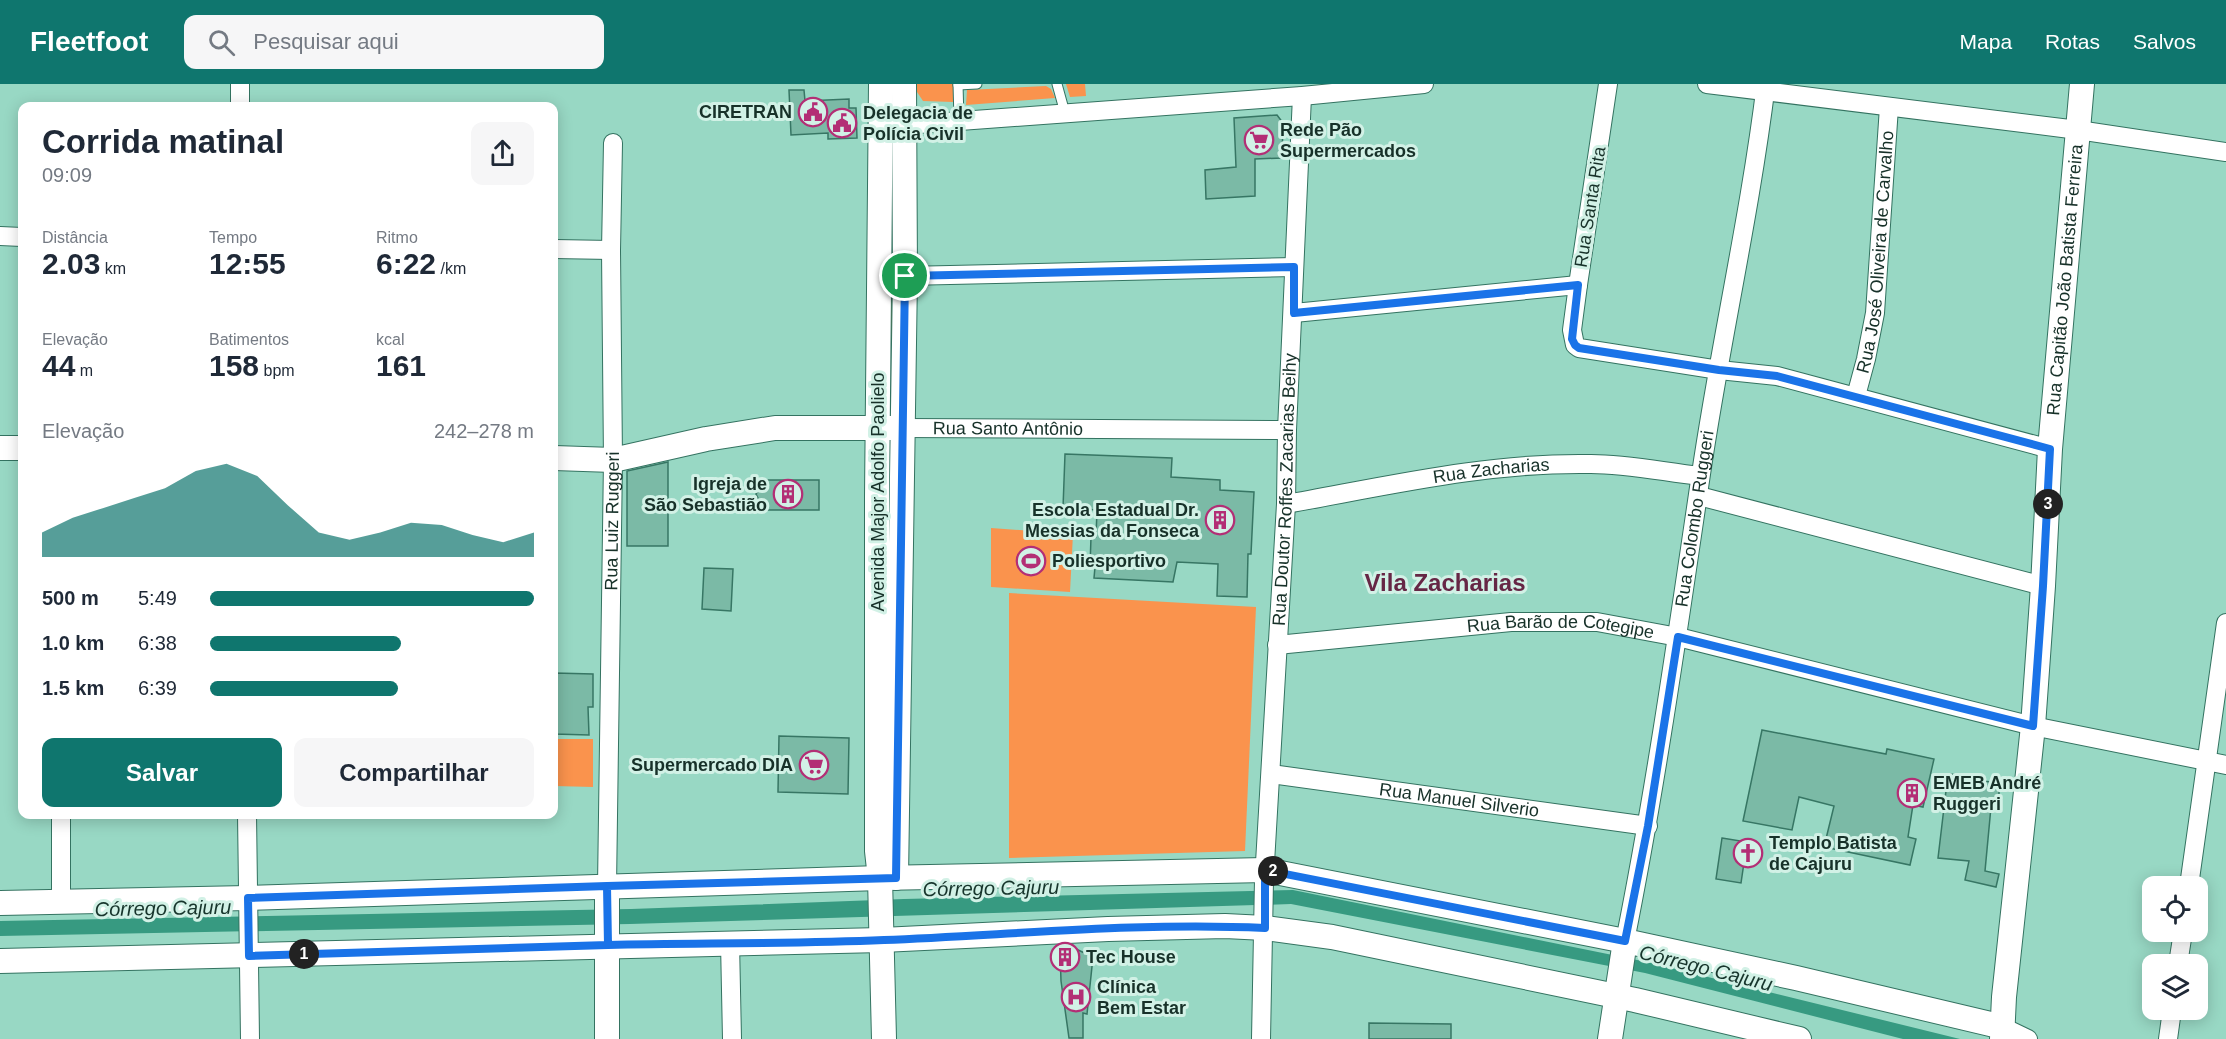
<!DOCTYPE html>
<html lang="pt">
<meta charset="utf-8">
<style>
:root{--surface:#fff;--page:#f6f6f7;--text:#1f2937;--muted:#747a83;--accent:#0f766e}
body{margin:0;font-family:Arial,sans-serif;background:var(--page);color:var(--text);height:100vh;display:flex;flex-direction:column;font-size:22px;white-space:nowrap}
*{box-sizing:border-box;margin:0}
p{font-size:20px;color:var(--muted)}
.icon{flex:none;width:33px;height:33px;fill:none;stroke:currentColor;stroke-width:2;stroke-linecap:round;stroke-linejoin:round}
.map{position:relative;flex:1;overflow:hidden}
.drawer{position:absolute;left:18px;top:18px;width:540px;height:717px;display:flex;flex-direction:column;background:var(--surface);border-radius:12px;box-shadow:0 3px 15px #0003}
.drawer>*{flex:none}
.tools{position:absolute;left:2142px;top:792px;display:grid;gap:12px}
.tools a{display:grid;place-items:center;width:66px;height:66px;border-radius:12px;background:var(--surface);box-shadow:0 3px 15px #0003;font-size:30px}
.pin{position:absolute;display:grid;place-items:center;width:51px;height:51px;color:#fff;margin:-26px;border:3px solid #fff;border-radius:50%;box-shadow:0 2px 6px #0007}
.km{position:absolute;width:30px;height:30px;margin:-15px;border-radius:50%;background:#222;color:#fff;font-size:16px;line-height:30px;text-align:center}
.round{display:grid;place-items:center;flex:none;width:63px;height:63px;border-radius:12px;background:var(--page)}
.head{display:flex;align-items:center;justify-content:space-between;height:102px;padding:0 24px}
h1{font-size:33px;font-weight:800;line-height:45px}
.figures{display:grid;grid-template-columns:repeat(3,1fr);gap:9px;height:102px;padding:6px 24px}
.figures div{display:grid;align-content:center}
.figures b{font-size:30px;font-weight:800}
.figures small{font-size:16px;font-weight:400}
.figures p{font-size:16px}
.chart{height:168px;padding:12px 24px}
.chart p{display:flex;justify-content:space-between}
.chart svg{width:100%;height:108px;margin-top:6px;fill:var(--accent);opacity:.7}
.cta{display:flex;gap:12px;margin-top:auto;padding:12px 24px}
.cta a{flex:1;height:69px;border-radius:12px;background:var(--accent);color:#fff;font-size:24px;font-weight:800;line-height:69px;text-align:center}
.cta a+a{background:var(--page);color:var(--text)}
ul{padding:0 24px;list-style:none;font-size:20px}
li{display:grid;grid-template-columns:96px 72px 1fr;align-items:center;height:45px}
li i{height:15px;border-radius:8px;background:var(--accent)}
header{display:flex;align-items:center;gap:36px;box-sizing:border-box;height:84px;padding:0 30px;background:var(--accent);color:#fff}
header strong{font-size:28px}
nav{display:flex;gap:33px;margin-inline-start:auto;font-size:21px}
.search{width:420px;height:54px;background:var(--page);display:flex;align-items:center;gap:15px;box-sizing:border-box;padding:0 21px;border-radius:12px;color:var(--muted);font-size:22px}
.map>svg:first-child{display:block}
.green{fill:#fa934d}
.water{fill:#379a81}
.building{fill:#7bbaa6;stroke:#377664;stroke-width:1.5}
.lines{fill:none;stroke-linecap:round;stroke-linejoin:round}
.lane-casing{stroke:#347361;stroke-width:11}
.street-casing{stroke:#347361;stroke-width:20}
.secondary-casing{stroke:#347361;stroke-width:26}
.lane{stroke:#fff;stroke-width:9}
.street{stroke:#fff;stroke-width:18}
.secondary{stroke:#fff;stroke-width:24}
.route-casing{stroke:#fff;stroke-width:12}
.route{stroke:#1a73e8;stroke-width:8}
.labels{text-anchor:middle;stroke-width:6;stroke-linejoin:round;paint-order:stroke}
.poi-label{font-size:18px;font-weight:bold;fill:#173129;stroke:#d2f1e6;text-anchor:start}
.street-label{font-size:18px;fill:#173129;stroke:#d2f1e6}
.water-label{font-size:20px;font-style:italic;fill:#17352c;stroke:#d2f1e6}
.district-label{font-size:24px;font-weight:bold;fill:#662645;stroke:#d2f1e6}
</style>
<header>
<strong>Fleetfoot</strong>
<div class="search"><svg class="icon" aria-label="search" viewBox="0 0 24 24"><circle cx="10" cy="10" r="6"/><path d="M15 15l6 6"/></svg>Pesquisar aqui</div>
<nav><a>Mapa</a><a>Rotas</a><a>Salvos</a></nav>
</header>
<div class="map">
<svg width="2226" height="955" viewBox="0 0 2226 955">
<rect width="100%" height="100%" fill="#98d8c4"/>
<g class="green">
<path d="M916,0H953V18L923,17L917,8Z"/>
<path d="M1066,0H1085L1086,12L1070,13Z"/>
<path d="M1046,2L1051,5L1055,14L966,21L967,6Z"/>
<path d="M891,75L894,78L893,318L890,319L888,317Z"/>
<path d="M991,444L1073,450L1070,508L991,503Z"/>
<path d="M1009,509L1256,523L1245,767L1009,774Z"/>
<path d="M554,655H593V703L554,702Z"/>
</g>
<path class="water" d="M1293,806L1647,878L1960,955H1903L1645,889L1291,820L630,840L0,852V837L631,825L904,815Z"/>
<g class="building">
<path d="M789,6H804L805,17L849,15V24H856L857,54L828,55V49L791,51Z"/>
<path d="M1277,31L1283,39L1282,74L1255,75V112L1206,115L1205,86L1236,83L1234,34Z"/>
<path d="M1065,370L1172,374L1171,393L1220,396V406L1254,408L1251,470H1248L1247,513L1217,512L1218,480L1177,478L1173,498L1094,494L1095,483H1090L1091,453H1096L1097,426L1063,424Z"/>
<path d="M668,378V462H627V387Z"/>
<path d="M762,396H819V426H764L756,410L762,401Z"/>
<path d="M704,484L733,485L731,527L702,525Z"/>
<path d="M554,589L593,590V623H588L589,651L554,650Z"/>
<path d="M1762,646L1886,670L1887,665L1934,675L1923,723L1913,721L1908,753L1916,755L1910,781L1824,763L1834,722L1799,713L1792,746L1743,737Z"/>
<path d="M779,652L849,654L848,710L778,708Z"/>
<path d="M1948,690L1983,692V697L1999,699V724L1991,723L1985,787L1999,790L1996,803L1965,796L1969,777L1938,774Z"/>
<path d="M1722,754L1747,758L1741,799L1716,795Z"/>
<path d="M1076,865L1093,873L1087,930L1083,929V954H1069L1061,897L1060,867Z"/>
<path d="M1369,939L1451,940V955H1369Z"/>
</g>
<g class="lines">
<g class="lane-casing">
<g id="lane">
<path d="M958,0L959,36"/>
<path d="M1057,0L1065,29"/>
<path d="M958,1L977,0"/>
</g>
</g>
<g class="street-casing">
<g id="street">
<path d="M240,0V22"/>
<path d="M1608,0L1578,201L1572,246L1575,261L1579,264L1719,286L1777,292L2050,365"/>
<path d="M1707,0L2078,46L2226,68"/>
<path d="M892,42L1302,12L1424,0"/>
<path d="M0,152L22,153"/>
<path d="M554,165L611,166"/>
<path d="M905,192L1294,183"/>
<path d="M1294,229L1578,201"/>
<path id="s1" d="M1856,312L1866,275L1875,229L1889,23"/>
<path id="s2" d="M902,344L1287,346"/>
<path d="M1699,412L2043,502"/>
<path id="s3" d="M1286,420C1387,402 1488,378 1591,380C1627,380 1664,388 1700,392"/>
<path id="s4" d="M1277,561L1511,538H1597L1678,553L2033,642L2226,681"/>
<path id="s5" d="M1271,690L1648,742"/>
<path d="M61,730V818"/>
<path d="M247,730L250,955"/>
<path d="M2189,802L2226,539"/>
<path id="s6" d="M607,803L613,376L611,166L613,59"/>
<path id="s7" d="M1625,857C1656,702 1678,546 1701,390C1720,260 1750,131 1766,0"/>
<path d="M730,858L732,955"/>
<path d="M2178,880L2183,848"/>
<path d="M2003,943L2028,955"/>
<path id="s8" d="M1261,955L1264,796L1286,420L1287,346L1302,12"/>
<path d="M2168,955L2172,926"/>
</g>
</g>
<g class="secondary-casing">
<g id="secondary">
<path d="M881,0L877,413V767L880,794L884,955"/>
<path d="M0,364H22"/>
<path d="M554,374L613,376L706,355L775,344H893"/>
<path d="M896,794L905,192L904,0"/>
<path d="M607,803V955"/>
<path d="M0,819L248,814L880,794L1265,786L1625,857L1796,894L2003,943"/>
<path d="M0,877L882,856L1108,845L1225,842L1265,844L1332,853L1635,916L1799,955"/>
<path d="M1610,955L1625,857"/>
<path id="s9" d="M2002,955L2004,913L2033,642L2043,502L2050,365L2082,0"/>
</g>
</g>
<use href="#lane" class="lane"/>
<use href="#street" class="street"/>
<use href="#secondary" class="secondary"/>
</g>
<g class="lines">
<g class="route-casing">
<path id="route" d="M905,192L896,794L607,802L608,861L249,872L248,814L607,802L608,861C700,859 792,860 884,856C1011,851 1138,838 1265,844V786L1625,857L1648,742L1678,553L2033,642L2043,502L2050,365L1777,292L1719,286L1579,264L1575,261L1572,255L1578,201L1294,229V183L905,192"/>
</g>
<use href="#route" class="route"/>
</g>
<defs>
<g id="civic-ring" transform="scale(1.5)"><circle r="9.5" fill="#d2f1e6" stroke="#b32e75" stroke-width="1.5"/><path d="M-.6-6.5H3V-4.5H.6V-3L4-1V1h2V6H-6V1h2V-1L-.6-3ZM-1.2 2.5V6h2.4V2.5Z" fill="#b32e75"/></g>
<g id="supermarket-ring" transform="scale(1.5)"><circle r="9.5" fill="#d2f1e6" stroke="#b32e75" stroke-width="1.5"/><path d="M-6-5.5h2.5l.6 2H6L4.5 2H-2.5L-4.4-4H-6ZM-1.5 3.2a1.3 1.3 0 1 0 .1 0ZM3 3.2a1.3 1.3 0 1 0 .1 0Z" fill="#b32e75"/></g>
<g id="building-ring" transform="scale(1.5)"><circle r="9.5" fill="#d2f1e6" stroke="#b32e75" stroke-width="1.5"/><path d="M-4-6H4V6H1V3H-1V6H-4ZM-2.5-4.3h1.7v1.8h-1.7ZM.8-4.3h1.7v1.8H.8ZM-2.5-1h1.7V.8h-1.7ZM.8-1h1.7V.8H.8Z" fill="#b32e75"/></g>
<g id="stadium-ring" transform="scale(1.5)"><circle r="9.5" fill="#d2f1e6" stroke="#b32e75" stroke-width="1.5"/><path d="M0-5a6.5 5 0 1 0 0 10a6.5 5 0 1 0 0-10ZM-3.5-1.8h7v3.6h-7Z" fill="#b32e75"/></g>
<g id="church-ring" transform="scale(1.5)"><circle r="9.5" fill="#d2f1e6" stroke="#b32e75" stroke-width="1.5"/><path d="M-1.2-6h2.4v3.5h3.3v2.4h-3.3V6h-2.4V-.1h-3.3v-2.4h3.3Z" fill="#b32e75"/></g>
<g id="hospital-ring" transform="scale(1.5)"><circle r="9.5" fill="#d2f1e6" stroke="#b32e75" stroke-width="1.5"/><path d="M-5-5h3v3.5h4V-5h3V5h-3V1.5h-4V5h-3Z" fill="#b32e75"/></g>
</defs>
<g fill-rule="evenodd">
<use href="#civic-ring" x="813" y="28"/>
<use href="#civic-ring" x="842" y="39"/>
<use href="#supermarket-ring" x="1259" y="56"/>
<use href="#building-ring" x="788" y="410"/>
<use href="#building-ring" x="1220" y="436"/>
<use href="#stadium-ring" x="1031" y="477"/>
<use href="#supermarket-ring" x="814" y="681"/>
<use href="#building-ring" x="1912" y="709"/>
<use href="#church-ring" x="1748" y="769"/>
<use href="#building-ring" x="1065" y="873"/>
<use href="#hospital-ring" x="1076" y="913"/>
</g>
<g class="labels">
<g class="poi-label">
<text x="792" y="34" text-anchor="end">CIRETRAN</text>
<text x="863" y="35">Delegacia de<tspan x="863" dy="21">Polícia Civil</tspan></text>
<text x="1280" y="52">Rede Pão<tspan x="1280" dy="21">Supermercados</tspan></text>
<text x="767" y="406" text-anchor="end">Igreja de<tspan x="767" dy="21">São Sebastião</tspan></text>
<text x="1199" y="432" text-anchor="end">Escola Estadual Dr.<tspan x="1199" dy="21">Messias da Fonseca</tspan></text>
<text x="1052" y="483">Poliesportivo</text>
<text x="793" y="687" text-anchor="end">Supermercado DIA</text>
<text x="1933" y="705">EMEB André<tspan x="1933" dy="21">Ruggeri</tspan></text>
<text x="1769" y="765">Templo Batista<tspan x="1769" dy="21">de Cajuru</tspan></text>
<text x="1086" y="879">Tec House</text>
<text x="1097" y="909">Clínica<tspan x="1097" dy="21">Bem Estar</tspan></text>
</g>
<g class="street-label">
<text transform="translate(1590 123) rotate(-81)" y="6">Rua Santa Rita</text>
<text dy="6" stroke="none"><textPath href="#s1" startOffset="146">Rua José Oliveira de Carvalho</textPath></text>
<text dy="6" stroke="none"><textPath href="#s9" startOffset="762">Rua Capitão João Batista Ferreira</textPath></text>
<text dy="6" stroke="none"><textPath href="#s2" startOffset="106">Rua Santo Antônio</textPath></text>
<text dy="6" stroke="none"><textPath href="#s3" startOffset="208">Rua Zacharias</textPath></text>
<text dy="6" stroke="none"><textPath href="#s8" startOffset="550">Rua Doutor Roffes Zacarias Beihy</textPath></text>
<text transform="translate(878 408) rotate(-90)" y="6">Avenida Major Adolfo Paolielo</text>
<text dy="6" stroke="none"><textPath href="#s7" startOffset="428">Rua Colombo Ruggeri</textPath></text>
<text dy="6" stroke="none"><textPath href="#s6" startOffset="366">Rua Luiz Ruggeri</textPath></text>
<text dy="6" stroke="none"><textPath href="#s4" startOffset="285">Rua Barão de Cotegipe</textPath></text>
<text dy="6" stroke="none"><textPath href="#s5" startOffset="190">Rua Manuel Silverio</textPath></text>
</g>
<g class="water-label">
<text transform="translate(991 804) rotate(-1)" y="7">Córrego Cajuru</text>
<text transform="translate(163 824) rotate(-1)" y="7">Córrego Cajuru</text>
<text transform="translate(1706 884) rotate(14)" y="7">Córrego Cajuru</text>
</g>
<g class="district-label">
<text x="1445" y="507">Vila Zacharias</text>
</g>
</g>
</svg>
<div class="tools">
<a><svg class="icon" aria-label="locate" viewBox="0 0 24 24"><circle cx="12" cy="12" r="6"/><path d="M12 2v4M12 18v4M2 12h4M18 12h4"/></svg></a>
<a><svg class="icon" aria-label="layers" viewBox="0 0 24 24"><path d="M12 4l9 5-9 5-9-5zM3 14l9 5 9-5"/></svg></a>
</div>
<div class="pin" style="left:905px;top:192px;background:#1e9e55"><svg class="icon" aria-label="arrive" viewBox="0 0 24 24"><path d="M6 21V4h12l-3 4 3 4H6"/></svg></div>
<b class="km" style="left:304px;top:870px">1</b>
<b class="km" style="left:1273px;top:787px">2</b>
<b class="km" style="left:2048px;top:420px">3</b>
<section class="drawer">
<div class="head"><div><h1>Corrida matinal</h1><p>09:09</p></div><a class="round"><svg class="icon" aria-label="share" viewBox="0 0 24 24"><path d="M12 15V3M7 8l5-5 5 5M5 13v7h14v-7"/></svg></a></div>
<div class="figures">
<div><p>Distância</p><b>2.03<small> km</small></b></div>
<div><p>Tempo</p><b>12:55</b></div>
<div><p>Ritmo</p><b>6:22<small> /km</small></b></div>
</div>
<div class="figures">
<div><p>Elevação</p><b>44<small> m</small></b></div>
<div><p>Batimentos</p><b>158<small> bpm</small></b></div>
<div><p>kcal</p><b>161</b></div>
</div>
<div class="chart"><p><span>Elevação</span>242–278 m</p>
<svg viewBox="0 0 160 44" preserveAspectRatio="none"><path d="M0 44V34L10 28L20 24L30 20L40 16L50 9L60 6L70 11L80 23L90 34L100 37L110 34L120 30L130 31L140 35L150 38L160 34V44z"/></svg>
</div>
<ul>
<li><b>500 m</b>5:49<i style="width:100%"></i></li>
<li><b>1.0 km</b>6:38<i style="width:59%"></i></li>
<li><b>1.5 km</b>6:39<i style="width:58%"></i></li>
</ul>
<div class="cta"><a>Salvar</a><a>Compartilhar</a></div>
</section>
</div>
